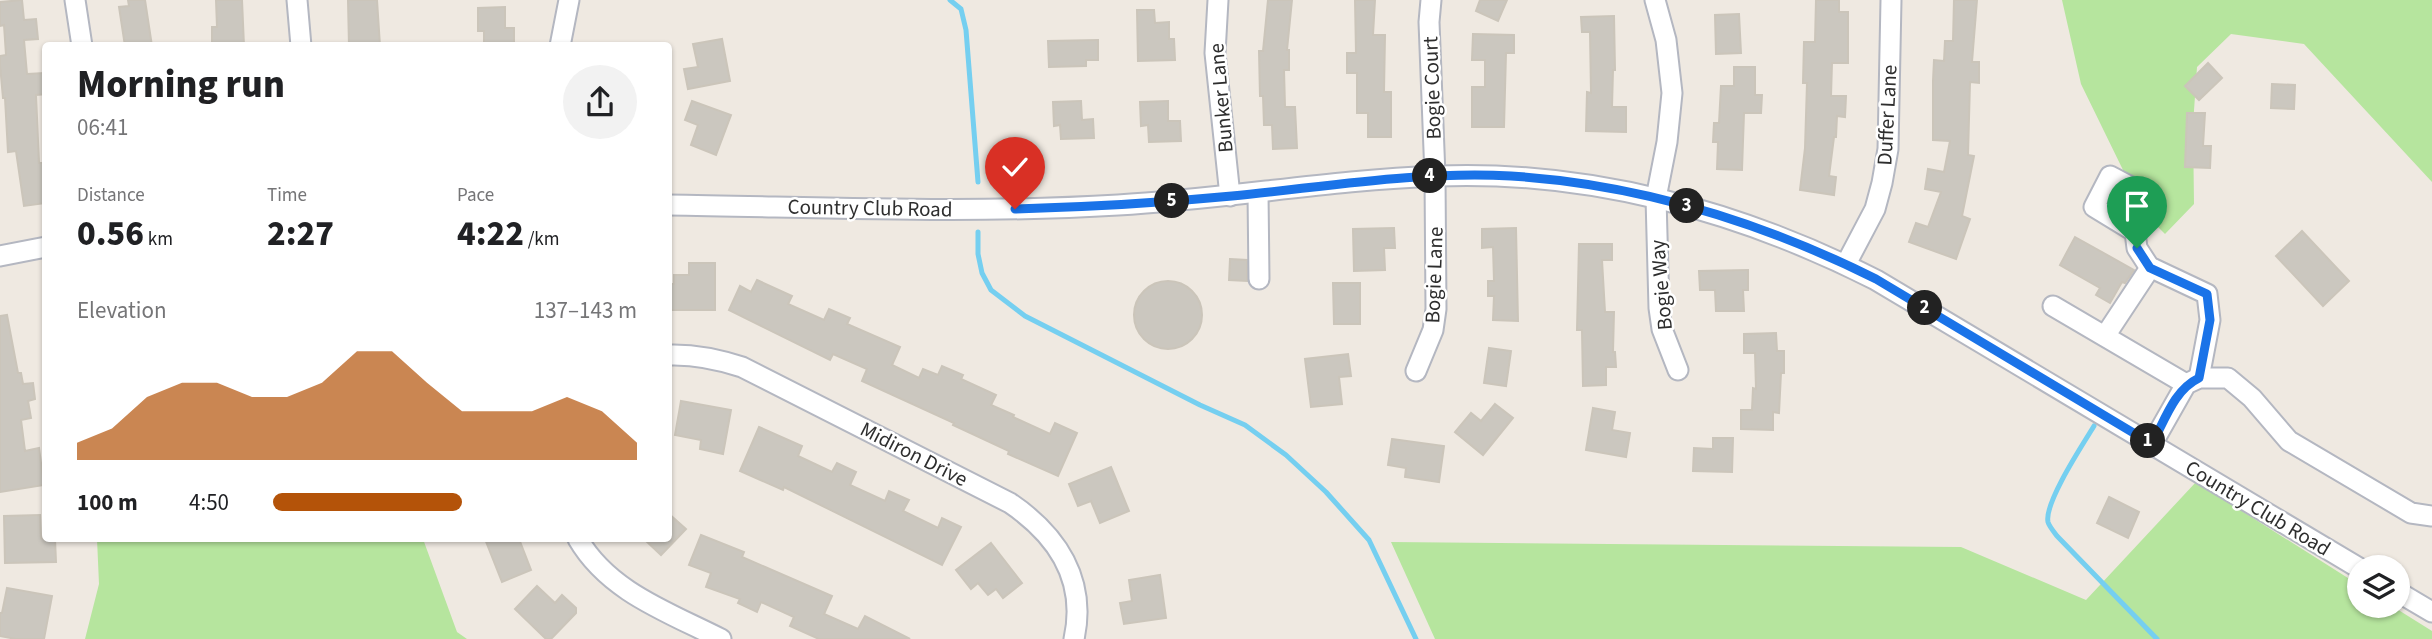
<!DOCTYPE html>
<meta charset="utf-8">
<style>
:root{--surface:#fff;--page:#f2f2f2;--text:#202124;--muted:#757577;--accent:#b45309}
body{margin:0;font-family:"Source Sans 3",sans-serif;background:var(--page);color:var(--text);height:100vh;display:flex;flex-direction:column;font-size:26px;white-space:nowrap}
*{box-sizing:border-box;margin:0}
p{font-size:23px;color:var(--muted)}
.icon{flex:none;width:38px;height:38px;fill:none;stroke:currentColor;stroke-width:2;stroke-linecap:round;stroke-linejoin:round}
.map{position:relative;flex:1;overflow:hidden}
.sheet{position:absolute;left:42px;top:42px;width:630px;height:500px;display:flex;flex-direction:column;background:var(--surface);border-radius:7px;box-shadow:0 2px 5px #0004}
.sheet>*{flex:none}
.tools{position:absolute;left:2347px;top:555px;display:grid;gap:14px}
.tools a{display:grid;place-items:center;width:63px;height:63px;border-radius:50%;background:var(--surface);box-shadow:0 2px 5px #0004;font-size:35px}
.pin{position:absolute;display:grid;place-items:center;width:60px;height:60px;color:#fff;margin:-72px -30px;border-radius:50% 50% 50% 0;rotate:-45deg;box-shadow:0 0 7px #0007}
.pin .icon{rotate:45deg}
.km{position:absolute;width:35px;height:35px;margin:-18px;border-radius:50%;background:#222;color:#fff;font-size:19px;line-height:35px;text-align:center}
.round{display:grid;place-items:center;flex:none;width:74px;height:74px;border-radius:37px;background:var(--page)}
.head{display:flex;align-items:center;justify-content:space-between;height:119px;padding:0 35px}
h1{font-size:38px;font-weight:800;line-height:52px}
.figures{display:grid;grid-template-columns:repeat(3,1fr);gap:10px;height:119px;padding:7px 35px}
.figures div{display:grid;align-content:center}
.figures b{font-size:35px;font-weight:800}
.figures small{font-size:19px;font-weight:400}
.figures p{font-size:19px}
.chart{height:196px;padding:14px 35px}
.chart p{display:flex;justify-content:space-between}
.chart svg{width:100%;height:126px;margin-top:7px;fill:var(--accent);opacity:.7}
ul{padding:0 35px;list-style:none;font-size:23px}
li{display:grid;grid-template-columns:112px 84px 1fr;align-items:center;height:52px}
li i{height:18px;border-radius:9px;background:var(--accent)}
.map>svg:first-child{display:block}
.green{fill:#b6e59e}
.lines{fill:none;stroke-linecap:round;stroke-linejoin:round}
.stream{stroke:#75cff0;stroke-width:5}
.building{fill:#cbc7bf;stroke:#cbc5ba;stroke-width:2}
.minor-casing{stroke:#b4b7c1;stroke-width:23}
.minor{stroke:#fff;stroke-width:19}
.route-casing{stroke:#fff;stroke-width:14}
.route{stroke:#1a73e8;stroke-width:9}
.labels{text-anchor:middle;stroke-width:5;stroke-linejoin:round;paint-order:stroke}
.street-label{font-size:21px;fill:#2e2e2e;stroke:#fff}
</style>
<div class="map">
<svg width="2432" height="639" viewBox="0 0 2432 639">
<rect width="100%" height="100%" fill="#efe9e1"/>
<g class="green">
<path d="M2062,0H2432V182L2304,44L2231,34L2197,67L2193,125L2194,204L2165,234L2144,213L2081,84Z"/>
<path d="M2196,482L2359,585V606H2392L2432,631V639H1435L1391,542L1961,547L2086,600Z"/>
<path d="M97,539H423L457,632L467,639H85L99,584Z"/>
</g>
<g class="lines">
<g class="stream">
<path d="M950,0L961,9L966,30L978,182"/>
<path d="M978,232V254L982,273L991,290L1025,316L1200,405L1245,425L1286,455L1326,492L1369,540L1416,639"/>
<path d="M2094,426C2083,444 2044,503 2048,522C2049,526 2054,532 2057,536L2157,639"/>
</g>
</g>
<g class="building">
<path d="M22,0L24,20L36,19L38,39L24,40L27,74L44,73L46,91V94L36,95L39,163H46V203L24,206L16,151L8,152L5,98H3L0,65V56L6,55L4,25L0,26V2Z"/>
<path d="M128,0H145L152,46H125L119,7L129,6Z"/>
<path d="M216,0H242L244,46H212V27H217Z"/>
<path d="M348,0H377L380,46H349Z"/>
<path d="M1268,0H1292L1287,50H1289V70H1284L1285,107H1295L1297,148L1273,149L1272,125H1264L1263,96H1260L1259,51H1263Z"/>
<path d="M1355,0H1375L1373,35H1385L1384,92H1391V137H1368V113H1357V73H1347V53H1356Z"/>
<path d="M1480,0H1507L1498,21L1476,11Z"/>
<path d="M1816,0H1839V12H1848V63H1832L1831,96H1846L1845,117L1837,116L1836,137H1834L1829,176L1836,177L1834,195L1800,190L1805,148L1807,83H1803L1804,42H1815Z"/>
<path d="M1954,0H1977L1972,62H1979V83L1970,82L1968,155L1974,156L1962,216L1970,219L1956,259L1909,242L1916,223L1928,227L1941,192L1925,189L1928,169L1944,172L1950,141L1933,140V81L1934,60L1944,61L1945,41H1953Z"/>
<path d="M505,7V28H514V46H484V31H478V8Z"/>
<path d="M1137,10H1154L1155,23L1169,22V39H1174L1175,60L1138,61Z"/>
<path d="M1739,14L1741,53L1716,54L1715,15Z"/>
<path d="M1614,16L1615,70H1613L1612,107H1626V132L1586,131L1587,92L1591,93L1590,32H1582L1581,17Z"/>
<path d="M1473,34L1514,35V53H1506L1504,127H1472V87H1485V60H1472Z"/>
<path d="M722,39L730,81L688,89L684,69L698,67L693,44Z"/>
<path d="M1098,40V60H1086V66L1049,67L1048,41Z"/>
<path d="M2208,63L2222,78L2199,100L2185,86Z"/>
<path d="M1734,67H1755V95H1762L1761,113H1744L1742,170L1717,169L1718,142H1713L1714,123H1719L1721,86H1734Z"/>
<path d="M2272,84L2295,85L2294,109L2271,108Z"/>
<path d="M692,101L731,115L716,155L691,145L698,125L685,120Z"/>
<path d="M1081,101L1082,120L1093,119L1094,138L1061,139L1060,125L1054,126L1053,102Z"/>
<path d="M1168,101V121H1180L1181,141L1149,142L1148,125L1141,126L1140,102Z"/>
<path d="M2187,113H2205L2203,146H2211L2210,168L2185,167Z"/>
<path d="M1394,228L1395,248H1384L1385,270L1354,271L1353,229Z"/>
<path d="M1516,228L1518,321L1493,320L1494,296H1488V281H1494L1493,247L1482,248V229Z"/>
<path d="M2302,231L2349,281L2323,306L2276,256Z"/>
<path d="M2075,237L2134,270L2125,283L2122,282L2110,303L2096,295L2100,288L2060,265Z"/>
<path d="M1579,244H1612V260H1602L1605,312H1614L1613,352H1615L1616,367H1606V385L1583,386L1582,330H1577Z"/>
<path d="M1230,259L1247,260V281L1229,280Z"/>
<path d="M689,263H715V310H668V284H674V275H689Z"/>
<path d="M1748,270V290H1743L1744,311H1716L1715,290H1700L1699,271Z"/>
<path d="M757,280L792,296L788,304L824,320L829,309L850,318L847,324L900,347L892,365L919,378L923,369L938,375L942,366L963,375L961,379L996,395L991,405L1014,415L1013,417L1050,434L1055,423L1077,433L1058,476L1008,454L1009,451L953,425L954,423L862,381L867,369L833,354L830,360L729,310L740,286L751,292Z"/>
<circle cx="1168" cy="315" r="34"/>
<path d="M1333,283H1360V324H1334Z"/>
<path d="M7,315L18,373H21L23,384L33,383L35,399L28,401L31,418L21,420L25,451L39,448L44,485L0,492V316Z"/>
<path d="M1776,333L1777,351H1784V373H1781L1779,413L1773,412V430L1741,429V410H1752L1753,388L1756,389L1755,353H1744V334Z"/>
<path d="M1489,348L1511,351L1506,386L1484,383Z"/>
<path d="M1348,354L1351,376L1339,377L1342,404L1311,407L1305,359Z"/>
<path d="M681,401L731,410L723,454L700,449L701,440L675,435Z"/>
<path d="M1495,404L1513,418L1483,455L1455,432L1471,413L1481,421Z"/>
<path d="M1593,408L1615,412L1612,430L1630,433L1626,457L1586,450Z"/>
<path d="M759,427L802,446L798,456L832,472L837,463L856,472L850,485L885,501L889,491L909,500L903,511L938,528L942,518L961,527L942,565L784,487L783,490L740,471Z"/>
<path d="M1713,438H1733L1732,472L1693,471L1694,448L1713,449Z"/>
<path d="M1392,439L1444,446L1439,482L1405,477L1406,468L1388,465Z"/>
<path d="M1111,467L1129,511L1100,523L1091,501L1078,506L1069,484Z"/>
<path d="M2109,497L2139,512L2128,538L2097,523Z"/>
<path d="M668,513L686,529L661,555L644,539H668Z"/>
<path d="M40,515L41,538L55,539L56,562L5,563L4,516Z"/>
<path d="M701,535L744,552L742,557L832,596L824,614L858,629L865,616L910,639H819L790,626L794,617L761,602L757,612L738,603L740,599L706,587L711,573L689,565Z"/>
<path d="M485,539H519L531,570L502,582Z"/>
<path d="M991,543L1022,583L1003,598L996,589L988,595L978,583L971,589L956,570Z"/>
<path d="M1160,575L1166,618L1124,624L1120,603L1132,601L1129,580Z"/>
<path d="M537,586L555,603L562,595L576,608V613L551,639H546L515,609Z"/>
<path d="M7,588L52,596L44,639H16L0,636V613H2Z"/>
</g>
<g class="lines">
<g class="minor-casing">
<g id="minor">
<path d="M75,0L82,46"/>
<path d="M297,0L301,46"/>
<path d="M1218,0L1215,53L1230,196"/>
<path d="M1655,0L1666,40L1672,93L1667,142L1656,198L1659,308L1662,329L1678,370"/>
<path d="M560,46L569,0"/>
<path d="M1258,193L1259,279"/>
<path d="M668,205C818,207 968,214 1118,205C1225,199 1330,180 1437,176C1590,170 1740,211 1876,280L2359,568"/>
<path d="M2135,232L2150,197L2110,176L2094,207L2135,232L2137,248L2150,268"/>
<path d="M0,256L46,247"/>
<path d="M1846,264L1875,209L1882,183L1888,149L1891,0"/>
<path d="M2053,306L2186,384"/>
<path d="M2105,336L2150,268L2154,269L2207,294L2210,320L2199,378"/>
<path d="M668,355C695,354 718,359 742,367L1010,503C1057,535 1087,580 1074,639"/>
<path d="M1416,371L1433,330L1436,309L1435,176L1429,22L1431,0"/>
<path d="M2152,444L2186,384L2199,378H2228L2252,398L2289,441L2411,513L2432,516"/>
<path d="M578,539C609,592 668,612 721,639"/>
<path d="M2398,592L2432,612"/>
</g>
</g>
<use href="#minor" class="minor"/>
</g>
<g class="lines">
<g class="route-casing">
<path id="route" d="M1015,209C1087,207 1159,203 1232,196C1325,187 1417,171 1511,176C1639,184 1762,222 1876,279L2152,444C2165,420 2174,390 2199,378L2210,320L2207,294L2150,268L2137,248"/>
</g>
<use href="#route" class="route"/>
</g>
<g class="labels">
<g class="street-label">
<text transform="translate(1432 88) rotate(-92)" y="7">Bogie Court</text>
<text transform="translate(1221 98) rotate(-95)" y="7">Bunker Lane</text>
<text transform="translate(1887 115) rotate(-87)" y="7">Duffer Lane</text>
<text transform="translate(870 208) rotate(1)" y="7">Country Club Road</text>
<text transform="translate(1434 275) rotate(-88)" y="7">Bogie Lane</text>
<text transform="translate(1661 285) rotate(-95)" y="7">Bogie Way</text>
<text transform="translate(914 454) rotate(27)" y="7">Midiron Drive</text>
<text transform="translate(2258 508) rotate(31)" y="7">Country Club Road</text>
</g>
</g>
</svg>
<div class="tools">
<a><svg class="icon" aria-label="layers" viewBox="0 0 24 24"><path d="M12 4l9 5-9 5-9-5zM3 14l9 5 9-5"/></svg></a>
</div>
<div class="pin" style="left:2137px;top:248px;background:#1e9e55"><svg class="icon" aria-label="arrive" viewBox="0 0 24 24"><path d="M6 21V4h12l-3 4 3 4H6"/></svg></div>
<div class="pin" style="left:1015px;top:209px;background:#d93025"><svg class="icon" aria-label="check" viewBox="0 0 24 24"><path d="M5 12l5 5 9-10"/></svg></div>
<b class="km" style="left:2148px;top:441px">1</b>
<b class="km" style="left:1925px;top:308px">2</b>
<b class="km" style="left:1687px;top:206px">3</b>
<b class="km" style="left:1430px;top:176px">4</b>
<b class="km" style="left:1172px;top:201px">5</b>
<section class="sheet">
<div class="head"><div><h1>Morning run</h1><p>06:41</p></div><a class="round"><svg class="icon" aria-label="share" viewBox="0 0 24 24"><path d="M12 15V3M7 8l5-5 5 5M5 13v7h14v-7"/></svg></a></div>
<div class="figures">
<div><p>Distance</p><b>0.56<small> km</small></b></div>
<div><p>Time</p><b>2:27</b></div>
<div><p>Pace</p><b>4:22<small> /km</small></b></div>
</div>
<div class="chart"><p><span>Elevation</span>137–143 m</p>
<svg viewBox="0 0 160 44" preserveAspectRatio="none"><path d="M0 44V38L10 33L20 22L30 17L40 17L50 22L60 22L70 17L80 6L90 6L100 17L110 27L120 27L130 27L140 22L150 27L160 38V44z"/></svg>
</div>
<ul>
<li><b>100 m</b>4:50<i style="width:52%"></i></li>
</ul>
</section>
</div>
